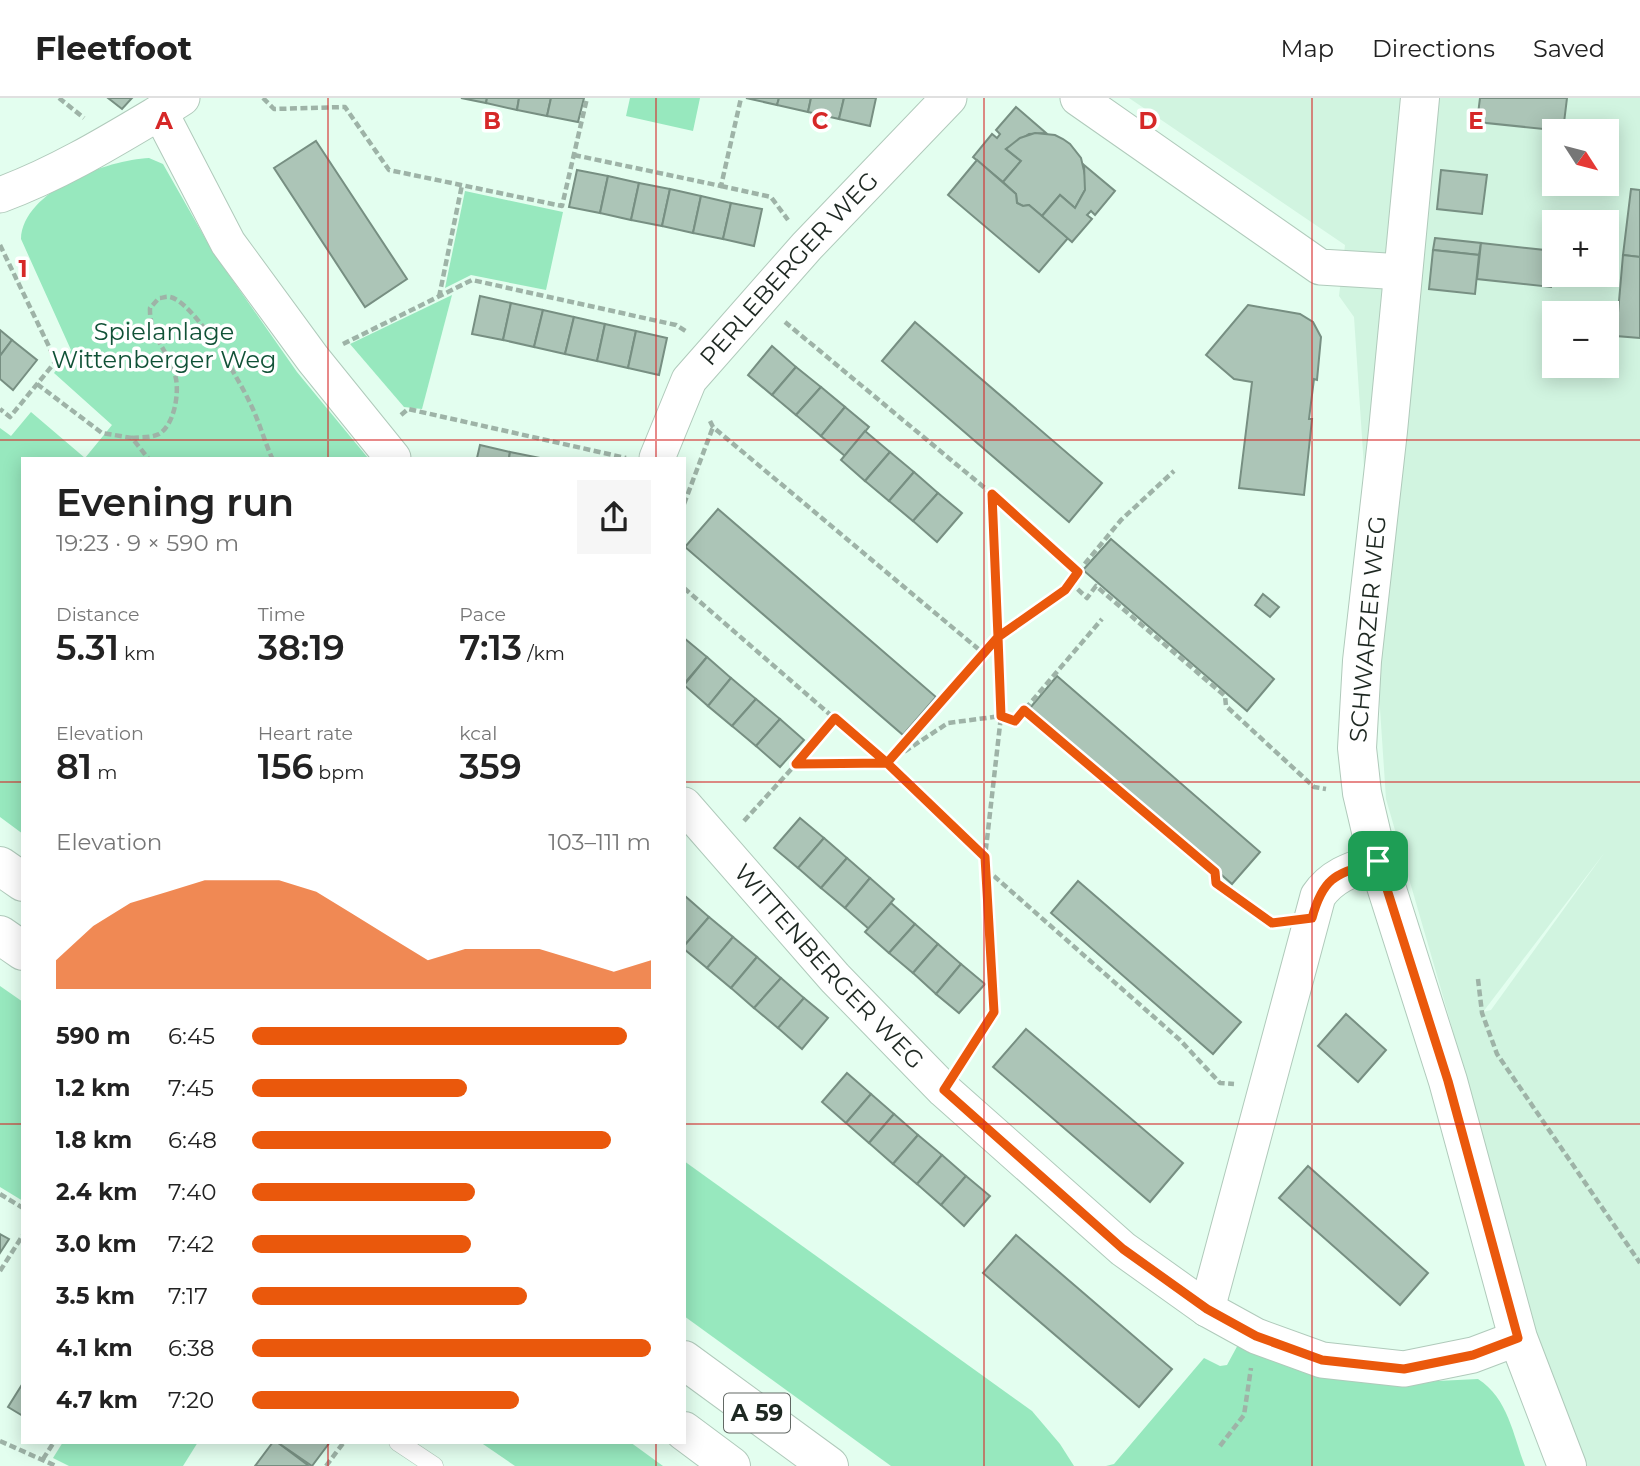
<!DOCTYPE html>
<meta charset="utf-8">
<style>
:root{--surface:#fff;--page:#f6f6f6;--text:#222;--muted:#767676;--line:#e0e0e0;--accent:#ea580c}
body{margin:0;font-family:Montserrat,sans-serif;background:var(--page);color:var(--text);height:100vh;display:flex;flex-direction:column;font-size:26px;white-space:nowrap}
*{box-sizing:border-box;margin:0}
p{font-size:23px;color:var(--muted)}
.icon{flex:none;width:38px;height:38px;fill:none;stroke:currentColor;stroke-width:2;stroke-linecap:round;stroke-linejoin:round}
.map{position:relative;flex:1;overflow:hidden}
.side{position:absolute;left:21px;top:359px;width:665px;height:987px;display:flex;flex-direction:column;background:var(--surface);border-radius:0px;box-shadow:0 4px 18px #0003}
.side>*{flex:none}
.needle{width:46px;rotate:126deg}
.controls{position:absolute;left:1542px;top:21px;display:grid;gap:14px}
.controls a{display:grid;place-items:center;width:77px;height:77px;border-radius:0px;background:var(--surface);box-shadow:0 4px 18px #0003;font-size:35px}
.pin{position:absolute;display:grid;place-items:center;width:60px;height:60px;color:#fff;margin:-30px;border-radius:14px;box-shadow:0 4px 10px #0006}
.round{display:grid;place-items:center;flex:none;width:74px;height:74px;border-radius:0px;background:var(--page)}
.headline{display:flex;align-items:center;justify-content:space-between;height:119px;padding:0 35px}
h1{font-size:38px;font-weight:600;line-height:52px}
.stats{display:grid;grid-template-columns:repeat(3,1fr);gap:10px;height:119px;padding:7px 35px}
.stats div{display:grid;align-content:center}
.stats b{font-size:35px;font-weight:600}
.stats small{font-size:19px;font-weight:400}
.stats p{font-size:19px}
.chart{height:196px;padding:14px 35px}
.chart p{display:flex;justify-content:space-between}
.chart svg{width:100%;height:126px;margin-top:7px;fill:var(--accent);opacity:.7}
ul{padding:0 35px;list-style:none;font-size:23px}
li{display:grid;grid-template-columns:112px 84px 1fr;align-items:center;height:52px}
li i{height:18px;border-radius:9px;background:var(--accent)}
header{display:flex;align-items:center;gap:42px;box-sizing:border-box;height:98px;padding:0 35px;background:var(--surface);border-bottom:2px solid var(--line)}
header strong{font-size:33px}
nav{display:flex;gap:38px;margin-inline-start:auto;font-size:24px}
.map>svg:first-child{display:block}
.built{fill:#d1f4e0;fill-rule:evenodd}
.green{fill:#97e8be}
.building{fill:#acc5b7;stroke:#778f82;stroke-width:2}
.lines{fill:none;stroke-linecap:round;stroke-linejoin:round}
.service-casing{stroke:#b0cabb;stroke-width:19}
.minor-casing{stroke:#b0cabb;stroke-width:37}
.secondary-casing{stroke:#b0cabb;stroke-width:40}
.motorway-casing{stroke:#b0cabb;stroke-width:40}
.path{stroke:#9eb3a7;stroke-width:4.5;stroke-dasharray:7 3.5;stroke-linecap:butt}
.service{stroke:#fff;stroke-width:18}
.minor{stroke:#fff;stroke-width:35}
.secondary{stroke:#fff;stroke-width:38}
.motorway{stroke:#fff;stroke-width:38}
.route-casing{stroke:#fff;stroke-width:14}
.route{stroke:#ea580c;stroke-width:9}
.grid{fill:none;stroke:#d62828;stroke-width:2;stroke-opacity:0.55}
.labels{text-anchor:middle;stroke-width:7;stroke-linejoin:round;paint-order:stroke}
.shield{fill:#fff;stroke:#626864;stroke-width:2}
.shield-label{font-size:23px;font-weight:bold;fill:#1e2822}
.street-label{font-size:24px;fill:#1e2822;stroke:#fff}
.park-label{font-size:24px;fill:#115237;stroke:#fff}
.grid-label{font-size:23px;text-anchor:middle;font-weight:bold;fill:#d62828;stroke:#fff;stroke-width:7;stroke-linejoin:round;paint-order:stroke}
</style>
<header>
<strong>Fleetfoot</strong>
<nav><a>Map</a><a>Directions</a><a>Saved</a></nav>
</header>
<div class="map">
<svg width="1640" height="1368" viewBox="0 0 1640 1368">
<rect width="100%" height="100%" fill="#e3feef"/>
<path class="built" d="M1129,0H1640V1368H1579L1530,1232L1451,926L1386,701L1354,219L1339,198L1345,147ZM1554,33H1606V86H1554ZM1554,124H1606V177H1554ZM1554,215H1606V268H1554ZM1605,754L1491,912L1483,914Z"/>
<g class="green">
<path d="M630,0H700L693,33L626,18Z"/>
<path d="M149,60L163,66L213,154L297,274L368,360H23V736L0,719V330L11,338L31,314L85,360L112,327L54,275L71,252L21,141C23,92 108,62 149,60Z"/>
<path d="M465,93L563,114L546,192L471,177L445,190Z"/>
<path d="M452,197L422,311L404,309L350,246Z"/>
<path d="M0,888L23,904V1103L0,1089Z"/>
<path d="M684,1063L1032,1313L1060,1346L1074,1368H891L684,1218Z"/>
<path d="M1240,1243L1337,1280L1375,1286L1478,1281C1508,1300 1513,1337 1525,1368H1106L1114,1366L1204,1260L1220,1268L1227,1267Z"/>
<path d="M63,1344H198L183,1368H69L53,1360Z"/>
<path d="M480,1344H630L663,1368H515Z"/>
</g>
<g class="building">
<path d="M108,0H132L122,11Z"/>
<path d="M461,0H487L486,5Z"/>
<path d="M487,0H519L517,12L486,5Z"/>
<path d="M519,0H551L547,18L517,12Z"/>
<path d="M551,0H584L578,24L547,18Z"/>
<path d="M746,0H779L777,7Z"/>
<path d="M779,0H811L808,14L777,7Z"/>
<path d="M811,0H844L839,21L808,14Z"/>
<path d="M844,0H876L870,28L839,21Z"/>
<path d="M1480,0H1567L1563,33L1477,24Z"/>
<path d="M1016,9L1046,35L1029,36L1006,51L1021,63L1003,84L973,59L992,36L997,40L1000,36L996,32Z"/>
<path d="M1035,35L1055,37L1063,41L1070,46L1081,60L1085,77V92L1075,110L1060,97L1042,118L1029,107L1023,108L1017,105L1016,96L1003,84L1021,63L1006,51L1020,40Z"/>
<path d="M316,43L407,181L365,209L274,70Z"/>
<path d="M977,62L1016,96L1017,105L1023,108L1029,107L1068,140L1039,174L948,97Z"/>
<path d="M1084,67L1115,93L1095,117L1091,113L1087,117L1092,121L1072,144L1042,118L1060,97L1075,110L1085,92Z"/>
<path d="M577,72L608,78L600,115L569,109Z"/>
<path d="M1441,72L1487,77L1482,116L1437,111Z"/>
<path d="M608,78L639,85L631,122L600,115Z"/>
<path d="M639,85L670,91L662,128L631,122Z"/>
<path d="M670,91L701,98L693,135L662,128Z"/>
<path d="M1631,91L1640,92V159L1623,157Z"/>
<path d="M701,98L731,105L723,141L693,135Z"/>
<path d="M731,105L762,111L754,148L723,141Z"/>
<path d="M1435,140L1481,145L1479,157L1433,152Z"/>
<path d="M1481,145L1554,153L1551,189L1477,181Z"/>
<path d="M1433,152L1479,157L1475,196L1429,191Z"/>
<path d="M1623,157L1640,159V240L1616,238Z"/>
<path d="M480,198L511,205L503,242L472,236Z"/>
<path d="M511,205L543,212L534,249L503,242Z"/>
<path d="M1248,207L1300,216L1313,224L1321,239L1317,282L1314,281L1309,321H1312L1304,397L1239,390L1252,284L1234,281L1206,257Z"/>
<path d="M543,212L574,219L565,256L534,249Z"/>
<path d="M574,219L605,226L597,263L565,256Z"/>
<path d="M915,224L1102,385L1069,424L882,263Z"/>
<path d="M605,226L636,233L628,270L597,263Z"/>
<path d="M0,232L12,242L0,258Z"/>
<path d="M636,233L667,240L659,277L628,270Z"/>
<path d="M12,242L37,262L13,292L0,281V258Z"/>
<path d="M772,248L796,269L772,297L748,277Z"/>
<path d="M796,269L821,289L796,317L772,297Z"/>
<path d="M821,289L845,309L821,338L796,317Z"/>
<path d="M845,309L869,329L845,358L821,338Z"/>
<path d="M865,333L890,354L865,383L841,362Z"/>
<path d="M480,347L510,354L509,360H477Z"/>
<path d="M510,354L540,360H509Z"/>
<path d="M890,354L914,374L889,403L865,383Z"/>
<path d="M914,374L938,395L913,423L889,403Z"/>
<path d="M938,395L962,415L937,444L913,423Z"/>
<path d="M718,411L936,599L903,637L685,449Z"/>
<path d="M1111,441L1274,581L1247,613L1083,472Z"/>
<path d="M1263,496L1279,509L1270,519L1255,507Z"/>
<path d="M684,540L707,559L684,586Z"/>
<path d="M707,559L731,580L708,608L684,587Z"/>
<path d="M1057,578L1260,754L1232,786L1030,610Z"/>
<path d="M731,580L756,601L732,628L708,608Z"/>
<path d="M756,601L780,621L756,648L732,628Z"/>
<path d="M780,621L804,642L780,669L756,648Z"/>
<path d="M800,720L824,740L798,770L774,750Z"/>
<path d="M824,740L847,760L821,790L798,770Z"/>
<path d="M847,760L870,780L845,810L821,790Z"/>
<path d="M870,780L894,801L869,831L845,810Z"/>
<path d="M1078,783L1241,924L1213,956L1051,815Z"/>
<path d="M685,798L709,819L684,848V800Z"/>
<path d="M891,805L915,826L889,855L865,834Z"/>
<path d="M709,819L733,839L707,870L684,851V848Z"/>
<path d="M915,826L938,846L913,875L889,855Z"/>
<path d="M733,839L757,859L731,890L707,870Z"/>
<path d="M938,846L961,866L936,896L913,875Z"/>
<path d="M757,859L781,880L754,910L731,890Z"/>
<path d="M961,866L985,886L959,915L936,896Z"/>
<path d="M781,880L804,900L778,930L754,910Z"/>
<path d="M804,900L828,920L802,951L778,930Z"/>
<path d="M1346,916L1386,952L1358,984L1318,948Z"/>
<path d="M1026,931L1183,1065L1150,1104L993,969Z"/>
<path d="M847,975L871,996L846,1025L822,1004Z"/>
<path d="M871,996L894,1016L869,1045L846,1025Z"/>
<path d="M894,1016L918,1037L893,1066L869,1045Z"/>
<path d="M918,1037L942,1057L917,1086L893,1066Z"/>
<path d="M942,1057L966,1078L941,1107L917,1086Z"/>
<path d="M1308,1068L1428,1175L1400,1207L1279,1100Z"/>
<path d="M966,1078L990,1098L964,1128L941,1107Z"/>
<path d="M0,1136L9,1141L0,1155Z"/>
<path d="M1016,1137L1172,1271L1139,1309L983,1175Z"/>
<path d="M23,1285V1318L8,1309Z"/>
<path d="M273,1344H277L309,1368H255Z"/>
<path d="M277,1344H330L312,1368Z"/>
</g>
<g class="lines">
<g class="service-casing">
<path id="service" d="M398,1344L434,1368"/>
</g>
<g class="minor-casing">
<g id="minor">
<path d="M182,0L160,14L228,145L313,261L393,360"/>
<path d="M1078,0L1320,169L1403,174"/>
<path d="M0,97C57,76 108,45 160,14"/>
<path id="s1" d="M657,360L689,282L807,148L949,0"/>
<path id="s2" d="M684,707L835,880L944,992L1123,1151L1207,1211L1256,1238L1322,1262L1404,1271L1473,1257L1518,1240"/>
<path d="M1207,1211L1318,798C1333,776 1354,771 1378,763"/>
</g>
</g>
<g class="secondary-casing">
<path id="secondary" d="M1420,0L1388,333L1362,563L1357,650L1362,695L1378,763L1448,983L1518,1240L1567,1368"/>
</g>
<g class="motorway-casing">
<g id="motorway">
<path d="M0,768L23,784"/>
<path d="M0,837L23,853"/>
<path d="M684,1262L829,1368"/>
<path d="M684,1333L731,1368"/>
</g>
</g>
<g class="path">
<path d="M59,0L84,20"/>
<path d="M263,0L274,11L345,9L389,72L562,108L587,0"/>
<path d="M574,57L721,88L741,0"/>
<path d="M721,88L771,99L788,122"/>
<path d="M0,147L56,263L10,319L0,311"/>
<path d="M439,199L462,87"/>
<path d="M785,224L992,396L1001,618L985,759L994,914L961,965"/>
<path d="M343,246L472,182L676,227L687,234"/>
<path d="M37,286L102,335L132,340L148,360"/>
<path d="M401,317L408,311L626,360"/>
<path d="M710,323L713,329L983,555"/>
<path d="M132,340C141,339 151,340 159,336C174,327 179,297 176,281C171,254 149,241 150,210L159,200C163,200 166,198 170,199C194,204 240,283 250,305C259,323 264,342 272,360"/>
<path d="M684,406L713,329"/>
<path d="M1078,474L1121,422L1174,373"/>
<path d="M1070,484L1087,500L1096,488L1225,598L1226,608L1314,689L1326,691"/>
<path d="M684,490L886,665"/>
<path d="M1024,612L1215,774L1216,785L1272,825L1276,824"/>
<path d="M797,665L835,620"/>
<path d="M744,723L796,666L887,665L948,625L1001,618L1015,623L1102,521"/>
<path d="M985,759L887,665L998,539L1065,492L1078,474L992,397"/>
<path d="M986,771L1180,942L1220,985L1234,986"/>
<path d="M1478,881L1482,915L1497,956L1640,1165"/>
<path d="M0,1096L23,1110"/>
<path d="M0,1173L23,1137"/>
<path d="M0,1343L56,1368"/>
<path d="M1220,1348L1244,1317L1251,1270"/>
<path d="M43,1361L54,1344"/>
<path d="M326,1368L344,1344"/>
</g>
<use href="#service" class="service"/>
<use href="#minor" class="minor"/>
<use href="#secondary" class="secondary"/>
<use href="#motorway" class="motorway"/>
</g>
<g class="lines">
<g class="route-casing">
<path id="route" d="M1378,763C1338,776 1324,776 1312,820L1272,825L1216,785L1215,774L1024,612L1015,623L1001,618L998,539L1065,492L1078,474L992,396L998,539L887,665L796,666L835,620L887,665L985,759L994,914L944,992L1123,1151L1207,1211L1256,1238L1322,1262L1404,1271L1473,1257L1518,1240L1448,983L1378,763"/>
</g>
<use href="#route" class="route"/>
</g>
<path class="grid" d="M328,0V360M656,0V360M984,0V1368M1312,0V1368M0,342H1640M0,684H23M684,684H1640M0,1026H23M684,1026H1640M328,1344V1368M656,1344V1368"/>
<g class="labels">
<rect class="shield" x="724" y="1295.5" width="66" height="39" rx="5"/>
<g class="shield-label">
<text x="757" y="1323">A 59</text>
</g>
<g class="street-label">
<text dy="8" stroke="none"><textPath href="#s1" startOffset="234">PERLEBERGER WEG</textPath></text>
<text transform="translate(1368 531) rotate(-85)" y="8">SCHWARZER WEG</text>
<text dy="8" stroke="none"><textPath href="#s2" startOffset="217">WITTENBERGER WEG</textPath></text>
</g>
<g class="park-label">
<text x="164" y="242">Spielanlage<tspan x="164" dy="28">Wittenberger Weg</tspan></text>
</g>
</g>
<g class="grid-label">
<text x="164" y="31">A</text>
<text x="492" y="31">B</text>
<text x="820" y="31">C</text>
<text x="1148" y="31">D</text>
<text x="1476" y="31">E</text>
<text x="23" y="179">1</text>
</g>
</svg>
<div class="controls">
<a><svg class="needle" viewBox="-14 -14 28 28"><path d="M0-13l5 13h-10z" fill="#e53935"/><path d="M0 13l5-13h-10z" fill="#767676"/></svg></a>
<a>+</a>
<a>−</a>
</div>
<div class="pin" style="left:1378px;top:763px;background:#1e9e55"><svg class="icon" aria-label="arrive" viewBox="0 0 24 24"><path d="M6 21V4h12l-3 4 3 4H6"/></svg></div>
<section class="side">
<div class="headline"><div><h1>Evening run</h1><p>19:23 · 9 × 590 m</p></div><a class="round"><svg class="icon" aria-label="share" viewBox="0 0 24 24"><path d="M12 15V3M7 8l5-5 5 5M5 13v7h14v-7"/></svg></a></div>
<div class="stats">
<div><p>Distance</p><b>5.31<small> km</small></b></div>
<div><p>Time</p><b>38:19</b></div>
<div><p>Pace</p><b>7:13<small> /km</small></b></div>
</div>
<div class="stats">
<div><p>Elevation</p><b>81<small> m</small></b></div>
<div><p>Heart rate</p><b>156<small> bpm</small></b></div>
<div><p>kcal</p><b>359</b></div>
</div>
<div class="chart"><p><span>Elevation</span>103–111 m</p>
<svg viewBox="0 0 160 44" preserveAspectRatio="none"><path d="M0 44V34L10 22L20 14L30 10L40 6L50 6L60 6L70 10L80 18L90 26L100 34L110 30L120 30L130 30L140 34L150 38L160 34V44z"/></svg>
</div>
<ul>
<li><b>590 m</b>6:45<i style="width:94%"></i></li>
<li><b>1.2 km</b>7:45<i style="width:54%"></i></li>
<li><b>1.8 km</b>6:48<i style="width:90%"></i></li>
<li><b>2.4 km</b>7:40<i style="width:56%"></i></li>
<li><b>3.0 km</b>7:42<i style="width:55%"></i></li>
<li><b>3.5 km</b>7:17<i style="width:69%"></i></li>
<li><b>4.1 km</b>6:38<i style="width:100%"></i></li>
<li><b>4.7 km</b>7:20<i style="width:67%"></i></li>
</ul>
</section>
</div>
